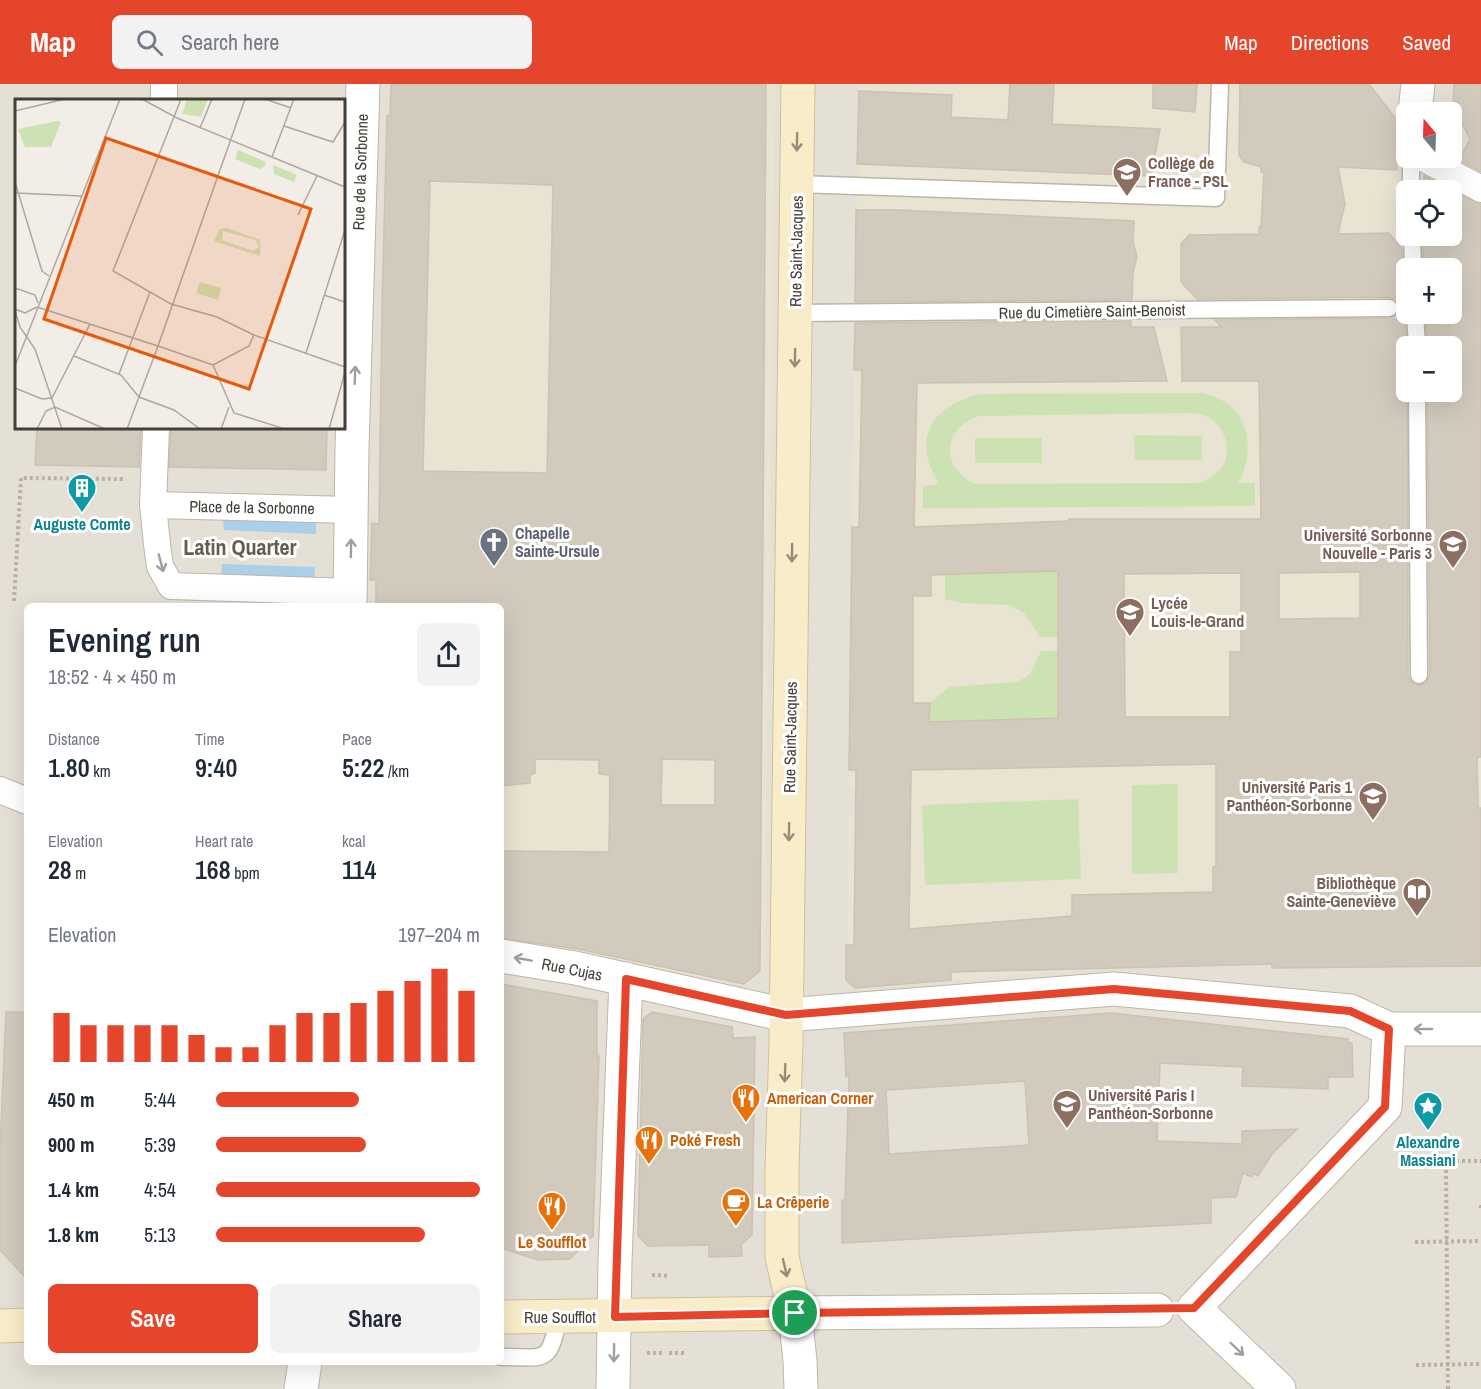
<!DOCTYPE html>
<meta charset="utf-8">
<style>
:root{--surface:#fff;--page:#f2f2f3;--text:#1f2937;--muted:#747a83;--accent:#e5452a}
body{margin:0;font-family:"Archivo Narrow",sans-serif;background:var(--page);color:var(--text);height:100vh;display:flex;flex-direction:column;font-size:22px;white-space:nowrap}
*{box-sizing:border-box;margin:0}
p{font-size:20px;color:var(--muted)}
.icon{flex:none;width:33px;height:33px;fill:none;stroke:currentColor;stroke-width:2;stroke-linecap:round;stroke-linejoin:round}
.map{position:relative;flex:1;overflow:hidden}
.panel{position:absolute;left:24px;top:519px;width:480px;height:762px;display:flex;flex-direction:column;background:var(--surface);border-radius:9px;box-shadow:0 6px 24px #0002}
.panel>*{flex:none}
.needle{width:39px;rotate:341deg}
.buttons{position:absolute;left:1396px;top:18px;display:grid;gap:12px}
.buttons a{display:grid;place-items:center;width:66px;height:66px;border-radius:9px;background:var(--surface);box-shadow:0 6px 24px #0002;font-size:30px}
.pin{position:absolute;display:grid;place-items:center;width:51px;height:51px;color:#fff;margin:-26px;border:3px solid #fff;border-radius:50%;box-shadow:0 2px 6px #0007}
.round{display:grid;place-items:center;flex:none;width:63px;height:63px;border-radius:9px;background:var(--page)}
.summary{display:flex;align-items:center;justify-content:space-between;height:102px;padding:0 24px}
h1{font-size:33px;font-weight:600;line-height:45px}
.metrics{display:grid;grid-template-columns:repeat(3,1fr);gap:9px;height:102px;padding:6px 24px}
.metrics div{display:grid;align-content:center}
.metrics b{font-size:26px;font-weight:600}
.metrics small{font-size:16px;font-weight:400}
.metrics p{font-size:16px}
.chart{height:168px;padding:12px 24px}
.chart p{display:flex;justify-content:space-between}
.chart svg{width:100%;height:108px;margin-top:6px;stroke:var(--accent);stroke-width:6}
.button{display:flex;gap:12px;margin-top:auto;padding:12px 24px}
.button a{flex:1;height:69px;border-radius:9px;background:var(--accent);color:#fff;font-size:24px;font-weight:600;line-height:69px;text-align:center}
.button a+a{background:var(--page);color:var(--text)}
ul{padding:0 24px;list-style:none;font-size:20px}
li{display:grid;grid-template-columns:96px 72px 1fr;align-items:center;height:45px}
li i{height:15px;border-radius:8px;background:var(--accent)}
header{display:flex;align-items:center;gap:36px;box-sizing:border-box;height:84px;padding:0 30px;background:var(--accent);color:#fff}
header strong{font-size:28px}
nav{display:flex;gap:33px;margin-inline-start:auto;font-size:21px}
.search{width:420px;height:54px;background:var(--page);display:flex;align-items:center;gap:15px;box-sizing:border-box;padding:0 21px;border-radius:9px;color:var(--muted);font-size:22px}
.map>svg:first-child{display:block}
.residential{fill:#e5e0d5;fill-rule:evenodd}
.education{fill:#e9e3d2}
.green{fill:#cde2b3;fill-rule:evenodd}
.water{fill:#a9cfe9}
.building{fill:#d2cabd;stroke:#ccc2b1;stroke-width:1.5;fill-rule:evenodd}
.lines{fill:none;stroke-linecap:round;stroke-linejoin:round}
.service-casing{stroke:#bcb6aa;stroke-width:19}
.pedestrian-casing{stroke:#bcb6aa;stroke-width:28}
.minor-casing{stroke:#bcb6aa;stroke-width:35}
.tertiary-casing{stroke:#bcb6aa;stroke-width:35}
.secondary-casing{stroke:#cdc09a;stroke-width:35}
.path{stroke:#bdb19d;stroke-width:4;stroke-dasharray:3 3;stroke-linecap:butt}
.service{stroke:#fff;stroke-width:16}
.pedestrian{stroke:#fff;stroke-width:26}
.minor{stroke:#fff;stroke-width:33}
.tertiary{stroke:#fff;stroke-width:33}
.secondary{stroke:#f9edc9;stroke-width:33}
.oneway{stroke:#958d78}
.oneway2{stroke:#a29f9a}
.route-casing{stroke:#fff;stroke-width:12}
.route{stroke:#e5452a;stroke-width:8}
.labels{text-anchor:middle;stroke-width:6;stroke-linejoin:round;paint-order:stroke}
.education-label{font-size:16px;font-weight:bold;fill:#785e54;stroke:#fff;text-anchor:start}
.street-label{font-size:16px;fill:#443f36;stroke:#fff}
.culture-label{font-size:16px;font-weight:bold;fill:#0d838f;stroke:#fff}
.worship-label{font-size:16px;font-weight:bold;fill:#5b616d;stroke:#fff;text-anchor:start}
.food-label{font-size:16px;font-weight:bold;fill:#c56008;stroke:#fff;text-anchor:start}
.district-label{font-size:22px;font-weight:bold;fill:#665c4f;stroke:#fff}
.inset-road{fill:none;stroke:#aca8a0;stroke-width:1.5}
.view{fill:#e8590c;fill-opacity:0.15;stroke:#e8590c;stroke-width:3}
.inset-edge{fill:none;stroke:#443f36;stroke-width:3}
</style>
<header>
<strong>Map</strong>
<div class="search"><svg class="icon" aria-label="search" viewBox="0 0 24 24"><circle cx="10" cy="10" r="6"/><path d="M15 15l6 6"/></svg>Search here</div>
<nav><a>Map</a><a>Directions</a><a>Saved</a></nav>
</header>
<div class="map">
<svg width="1481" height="1305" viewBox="0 0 1481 1305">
<rect width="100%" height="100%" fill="#f2eee7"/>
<path class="residential" d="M0,0H1481V1305H0ZM16,16H344V344H16ZM1407,28H1452V74H1407ZM1407,106H1452V152H1407ZM1407,184H1452V230H1407ZM1407,262H1452V308H1407ZM27,522H501V1278H27Z"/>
<g class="education">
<path d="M391,0H775L764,886L760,891L756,890L744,900L501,854V522L370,496L379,419L387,32H390Z"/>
<path d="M859,0H1369L1396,35L1398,214L1363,211L855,218Z"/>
<path d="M1404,233L1409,241L1407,308H1409L1410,574L1400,582L1385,603H1433V516H1425L1426,463L1427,462L1425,315L1481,316V882L1271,884L1270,880L1103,884L855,904L846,896L849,732L855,731L856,703L849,702V686L855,245L1397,242Z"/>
</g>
<g class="green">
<path d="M1201,309C1207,310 1213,312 1219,315C1252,330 1254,371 1238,399H1255V422L923,424V402L939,400C911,355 931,321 981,310ZM1191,329C1195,330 1202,330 1206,332C1223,339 1233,365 1223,381C1217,391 1210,394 1201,399L975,400C940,384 942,345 978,332Z"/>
<path d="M1134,351L1202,352V376H1135Z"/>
<rect x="975" y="354" width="67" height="25"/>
<path d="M1058,487V553H1040L1024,529L1010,521L961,519L945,515V491Z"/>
<path d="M1041,567H1058V634L930,638V619L949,603L1018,598L1030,590Z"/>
<path d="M1178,700V789L1132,790V701Z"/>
<path d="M1078,715L1081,795L925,801L922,721Z"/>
</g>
<g class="water">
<path d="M223,435L316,438V450L224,446Z"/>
<path d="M222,480L315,483L314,494L221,492Z"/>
</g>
<g class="building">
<path d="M391,0H766L760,887L744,900L578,865L501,854V767L609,768L610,691L599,690V676L535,675V689L530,691V699L501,702V522H376V496H370L372,439L379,440L382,223L387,32H390ZM430,97L553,101L547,389L423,387ZM662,675L715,676V721H661Z"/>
<path d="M1010,0H1054L1052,40L1160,45L1151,92L857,80L859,7L952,11L951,33L1008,36Z"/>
<path d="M1153,0H1197L1195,28L1153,24Z"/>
<path d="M1240,0H1369L1396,35L1397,86L1338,83L1345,120L1338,150L1389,149L1402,165V184L1407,192V224L1405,231L1407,264L1408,591L1410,597L1418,601L1425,600L1430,591L1427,308H1452V262H1427L1425,230H1452V184H1423V152H1452V107L1481,120V673H1477L1478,724H1481V882L1272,884V880L951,888V896L855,904L846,896V861H854L856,686H849L852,443H859L862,286H854L855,239L1131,237V243H1154L1167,297L917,299L914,443L1069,437V435H1261L1259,297H1182L1181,243H1221L1215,236L1389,234L1398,230L1399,223L1395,215L1389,213L1197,215L1181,198V160L1189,151L1259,150V143H1261L1264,88H1261V83L1244,78L1239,71ZM1058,487V634L929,638L930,619H913V512H931V491ZM1360,488V534L1279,535V489ZM1241,489V568H1230V633H1125L1124,490ZM1216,680V783H1213V808L1072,811V832L909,845L911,686Z"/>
<path d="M1454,0H1481V88L1459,76L1470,55L1453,21Z"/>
<path d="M1424,92L1452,106H1424Z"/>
<path d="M856,126H899L1134,137L1133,158L1137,173L1133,188L1132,216L855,218Z"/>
<path d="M37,344H141L139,383L35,381Z"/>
<path d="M171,344H327L326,386L169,383Z"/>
<path d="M501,900L597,917V974L599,972L593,1152L570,1175L538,1176L501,1164Z"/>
<path d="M6,928H27V1195L0,1166V1065Z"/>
<path d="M652,928L732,943L733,954L755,953L752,1151L741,1161L742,1172L709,1173V1161L648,1162L638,1152L643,935Z"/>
<path d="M1111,929L1348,955V959H1352L1353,993H1328V1005L1242,1002L1243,983L1160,979L1157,1057L1242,1060V1047L1297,1045L1272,1070L1258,1092L1253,1089L1252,1093L1243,1089L1236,1113L1211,1114V1139L842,1159V1116H845L849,992H846L844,949ZM1025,997L1029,1061L889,1070L886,1006Z"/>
</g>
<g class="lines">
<g class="service-casing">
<g id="service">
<path d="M1411,74V106"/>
<path d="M797,100L1216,114L1220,0"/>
<path d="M1412,152L1413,184"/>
<path d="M795,229L1389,224"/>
<path d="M1415,230L1417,262"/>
<path d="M1417,308L1419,591"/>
<path d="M501,1273C547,1273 548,1281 559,1234"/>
</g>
</g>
<g class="pedestrian-casing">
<g id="pedestrian">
<path d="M164,16V0"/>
<path d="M1423,74L1481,105"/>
<path d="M156,344L153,421L157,460L160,482L171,502L351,508"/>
<path d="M153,421L351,426"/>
<path d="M0,706L27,717"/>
</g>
</g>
<g class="minor-casing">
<g id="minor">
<path d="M1415,28L1418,0"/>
<path d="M350,522L352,363L363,0"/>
<path d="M501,872L575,884L786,931L1114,905L1350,927L1389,945"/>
<path d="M1194,1224L1385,1023L1389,945H1481"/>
<path d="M1194,1224L1279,1305"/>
<path d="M795,1229L800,1277L801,1305"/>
<path d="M301,1305L305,1278"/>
<path d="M613,1305L615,1177L626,895"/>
</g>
</g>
<g class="tertiary-casing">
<path id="tertiary" d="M795,1229L1157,1226"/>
</g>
<g class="secondary-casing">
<g id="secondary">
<path d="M501,1233L795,1229L782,1173V1084L786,959L798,0"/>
<path d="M0,1242L27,1241"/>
</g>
</g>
<g class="path">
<path d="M14,517L21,394L126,395"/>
<path d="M1481,1121V1125"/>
<path d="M1415,1158L1481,1157"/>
<path d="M652,1191L670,1192"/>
<path d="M647,1269H665"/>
<path d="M669,1269H686"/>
<path d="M1416,1281L1481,1280"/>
<path d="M1448,1305L1446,1085L1452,1077H1481"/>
</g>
<use href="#service" class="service"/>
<use href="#pedestrian" class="pedestrian"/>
<use href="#minor" class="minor"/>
<use href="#tertiary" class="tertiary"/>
<use href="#secondary" class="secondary"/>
</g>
<defs><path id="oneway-shaft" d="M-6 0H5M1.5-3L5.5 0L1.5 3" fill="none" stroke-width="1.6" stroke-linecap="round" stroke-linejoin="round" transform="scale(1.5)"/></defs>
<g class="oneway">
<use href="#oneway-shaft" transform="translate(797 58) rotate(91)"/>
<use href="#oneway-shaft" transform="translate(795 274) rotate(91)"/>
<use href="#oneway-shaft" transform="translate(792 469) rotate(91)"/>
<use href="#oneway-shaft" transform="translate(789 748) rotate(91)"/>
<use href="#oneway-shaft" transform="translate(785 989) rotate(92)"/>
<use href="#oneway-shaft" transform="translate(785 1184) rotate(77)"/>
</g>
<g class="oneway2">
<use href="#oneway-shaft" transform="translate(355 291) rotate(-88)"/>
<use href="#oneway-shaft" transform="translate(351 464) rotate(-89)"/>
<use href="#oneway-shaft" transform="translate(161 479) rotate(75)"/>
<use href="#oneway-shaft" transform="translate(523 875) rotate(-170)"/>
<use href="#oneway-shaft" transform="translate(1423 945) rotate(-180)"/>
<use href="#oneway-shaft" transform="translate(1237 1265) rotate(44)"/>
<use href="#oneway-shaft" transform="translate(614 1269) rotate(91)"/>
</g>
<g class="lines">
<g class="route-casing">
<path id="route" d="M626,895L786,931L1114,905L1350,927L1389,945L1385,1023L1194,1224L795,1229L615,1233Z"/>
</g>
<use href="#route" class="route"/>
</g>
<defs>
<g id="university-pin" transform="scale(1.5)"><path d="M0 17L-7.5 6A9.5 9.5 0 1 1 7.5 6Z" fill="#8d6e63" stroke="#fff"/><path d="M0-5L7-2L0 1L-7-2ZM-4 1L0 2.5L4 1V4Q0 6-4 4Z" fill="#fff"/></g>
<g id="building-pin" transform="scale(1.5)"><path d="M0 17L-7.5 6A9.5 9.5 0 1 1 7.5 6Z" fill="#0f9aa8" stroke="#fff"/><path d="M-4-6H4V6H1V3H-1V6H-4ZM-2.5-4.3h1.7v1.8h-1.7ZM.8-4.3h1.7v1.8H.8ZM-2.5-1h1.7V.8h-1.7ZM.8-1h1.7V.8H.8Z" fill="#fff"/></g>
<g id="church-pin" transform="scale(1.5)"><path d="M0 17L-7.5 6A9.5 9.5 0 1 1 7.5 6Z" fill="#6b7280" stroke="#fff"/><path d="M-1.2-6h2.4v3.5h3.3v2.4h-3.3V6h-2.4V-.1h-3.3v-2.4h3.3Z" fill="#fff"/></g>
<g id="school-pin" transform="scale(1.5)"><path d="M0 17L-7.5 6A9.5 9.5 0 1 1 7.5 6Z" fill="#8d6e63" stroke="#fff"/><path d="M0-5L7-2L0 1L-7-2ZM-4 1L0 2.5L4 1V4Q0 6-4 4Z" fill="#fff"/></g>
<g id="library-pin" transform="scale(1.5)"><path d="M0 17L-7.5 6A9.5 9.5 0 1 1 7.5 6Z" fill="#8d6e63" stroke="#fff"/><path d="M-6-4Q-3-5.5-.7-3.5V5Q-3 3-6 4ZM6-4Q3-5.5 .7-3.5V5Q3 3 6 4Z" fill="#fff"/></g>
<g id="restaurant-pin" transform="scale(1.5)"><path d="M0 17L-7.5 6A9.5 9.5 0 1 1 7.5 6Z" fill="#e8710a" stroke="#fff"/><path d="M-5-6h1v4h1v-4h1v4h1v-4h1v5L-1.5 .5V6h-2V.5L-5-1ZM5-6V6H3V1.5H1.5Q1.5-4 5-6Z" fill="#fff"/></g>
<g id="sight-pin" transform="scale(1.5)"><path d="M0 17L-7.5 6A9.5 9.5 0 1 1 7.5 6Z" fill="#0f9aa8" stroke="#fff"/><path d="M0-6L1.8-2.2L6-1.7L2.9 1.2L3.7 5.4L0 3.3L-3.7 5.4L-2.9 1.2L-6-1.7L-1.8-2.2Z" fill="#fff"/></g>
<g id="cafe-pin" transform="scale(1.5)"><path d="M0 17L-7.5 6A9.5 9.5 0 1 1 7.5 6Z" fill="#e8710a" stroke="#fff"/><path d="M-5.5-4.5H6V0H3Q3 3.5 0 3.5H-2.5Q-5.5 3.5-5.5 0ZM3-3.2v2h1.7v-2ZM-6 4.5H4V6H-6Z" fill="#fff"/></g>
</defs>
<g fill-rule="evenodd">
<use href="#university-pin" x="1127" y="88"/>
<use href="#building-pin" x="82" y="404"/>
<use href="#church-pin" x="494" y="458"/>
<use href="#university-pin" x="1453" y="460"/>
<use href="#school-pin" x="1130" y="528"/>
<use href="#university-pin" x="1373" y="712"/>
<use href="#library-pin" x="1417" y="808"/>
<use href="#restaurant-pin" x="746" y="1014"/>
<use href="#university-pin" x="1067" y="1020"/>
<use href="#sight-pin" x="1428" y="1022"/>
<use href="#restaurant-pin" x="649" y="1056"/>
<use href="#cafe-pin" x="736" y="1118"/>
<use href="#restaurant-pin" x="552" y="1122"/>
</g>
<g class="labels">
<g class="education-label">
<text x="1148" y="85">Collège de<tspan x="1148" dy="18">France - PSL</tspan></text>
<text x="1432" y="457" text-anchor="end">Université Sorbonne<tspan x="1432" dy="18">Nouvelle - Paris 3</tspan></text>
<text x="1151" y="525">Lycée<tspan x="1151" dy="18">Louis-le-Grand</tspan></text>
<text x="1352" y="709" text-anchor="end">Université Paris 1<tspan x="1352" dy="18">Panthéon-Sorbonne</tspan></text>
<text x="1396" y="805" text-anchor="end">Bibliothèque<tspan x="1396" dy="18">Sainte-Geneviève</tspan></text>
<text x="1088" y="1017">Université Paris I<tspan x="1088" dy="18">Panthéon-Sorbonne</tspan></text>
</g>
<g class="street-label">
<text transform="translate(360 88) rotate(-88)" y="6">Rue de la Sorbonne</text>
<text transform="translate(796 167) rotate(-89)" y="6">Rue Saint-Jacques</text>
<text transform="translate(1092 227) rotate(-1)" y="6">Rue du Cimetière Saint-Benoist</text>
<text transform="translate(252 423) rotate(1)" y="6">Place de la Sorbonne</text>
<text transform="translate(790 653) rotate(-89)" y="6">Rue Saint-Jacques</text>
<text transform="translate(572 885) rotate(11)" y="6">Rue Cujas</text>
<text x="560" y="1239">Rue Soufflot</text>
</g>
<g class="culture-label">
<text x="82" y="446">Auguste Comte</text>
<text x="1428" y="1064">Alexandre<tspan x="1428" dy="18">Massiani</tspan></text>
</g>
<g class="worship-label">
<text x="515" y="455">Chapelle<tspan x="515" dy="18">Sainte-Ursule</tspan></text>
</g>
<g class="food-label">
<text x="767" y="1020">American Corner</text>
<text x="670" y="1062">Poké Fresh</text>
<text x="757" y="1124">La Crêperie</text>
<text x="552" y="1164" text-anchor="middle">Le Soufflot</text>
</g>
<g class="district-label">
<text x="240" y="471">Latin Quarter</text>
</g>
</g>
<g transform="translate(15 15)">
<rect width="330" height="330" fill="#f2eee7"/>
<path d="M172,0H193L186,18L167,15ZM42,22L46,23L36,48H10L3,30ZM223,51L251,63L249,68L245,70L220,60ZM258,66L282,76L279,83L259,75ZM212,129L245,141V157L199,142L205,130ZM208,132L241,141L244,148L238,152L207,141ZM185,183L206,189L203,201L181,194Z" fill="#cde2b3" fill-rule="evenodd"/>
<path class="inset-road" d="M127,0L162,19L330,88M166,0L98,172L156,205L202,218L239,236M250,0L276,9M0,12L50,0M269,27L318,43L330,23M185,29L197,0M257,58L279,0M0,83L27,172L34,177M1,94L66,97M283,116L302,77M0,189L20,196L23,204M309,196L330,203M22,208L143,247L230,0M0,210L10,214L22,208M0,212L5,228L20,250L47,330M291,254L330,131M59,257L106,276L124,298L159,311L185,330M198,266L234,247L239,236L330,268M198,266L219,314L270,330M0,267L105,0M104,275L135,193M0,289L27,300L37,299M37,299L75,225M22,330L31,312L40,308L90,330M112,330L143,247L198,266M206,330L214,308M314,330L330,273"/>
<path class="view" d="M91,39L296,110L234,290L29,220Z"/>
<rect width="330" height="330" class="inset-edge"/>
</g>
</svg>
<div class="buttons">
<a><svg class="needle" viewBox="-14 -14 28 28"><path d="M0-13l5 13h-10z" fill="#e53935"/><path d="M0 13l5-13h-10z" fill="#747a83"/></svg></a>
<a><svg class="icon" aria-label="locate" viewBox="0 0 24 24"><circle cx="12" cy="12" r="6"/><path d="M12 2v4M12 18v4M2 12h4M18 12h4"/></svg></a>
<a>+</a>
<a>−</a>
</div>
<div class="pin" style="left:795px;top:1229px;background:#1e9e55"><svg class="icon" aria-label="arrive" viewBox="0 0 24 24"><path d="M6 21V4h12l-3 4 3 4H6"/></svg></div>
<section class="panel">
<div class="summary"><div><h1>Evening run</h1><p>18:52 · 4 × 450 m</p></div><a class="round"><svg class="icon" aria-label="share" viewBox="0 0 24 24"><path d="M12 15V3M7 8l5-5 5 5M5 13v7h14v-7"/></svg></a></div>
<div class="metrics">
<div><p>Distance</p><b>1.80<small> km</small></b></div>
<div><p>Time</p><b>9:40</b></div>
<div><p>Pace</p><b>5:22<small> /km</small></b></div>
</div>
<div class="metrics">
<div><p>Elevation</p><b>28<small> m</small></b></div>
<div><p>Heart rate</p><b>168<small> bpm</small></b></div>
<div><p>kcal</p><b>114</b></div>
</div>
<div class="chart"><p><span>Elevation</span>197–204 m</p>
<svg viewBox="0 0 160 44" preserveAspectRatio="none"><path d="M5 44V24M15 44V29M25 44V29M35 44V29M45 44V29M55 44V33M65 44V38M75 44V38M85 44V29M95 44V24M105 44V24M115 44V20M125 44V15M135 44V11M145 44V6M155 44V15"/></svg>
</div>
<ul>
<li><b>450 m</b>5:44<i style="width:54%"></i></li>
<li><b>900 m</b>5:39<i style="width:57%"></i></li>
<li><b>1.4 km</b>4:54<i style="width:100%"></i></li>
<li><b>1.8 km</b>5:13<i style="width:79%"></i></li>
</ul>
<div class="button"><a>Save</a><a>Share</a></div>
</section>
</div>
